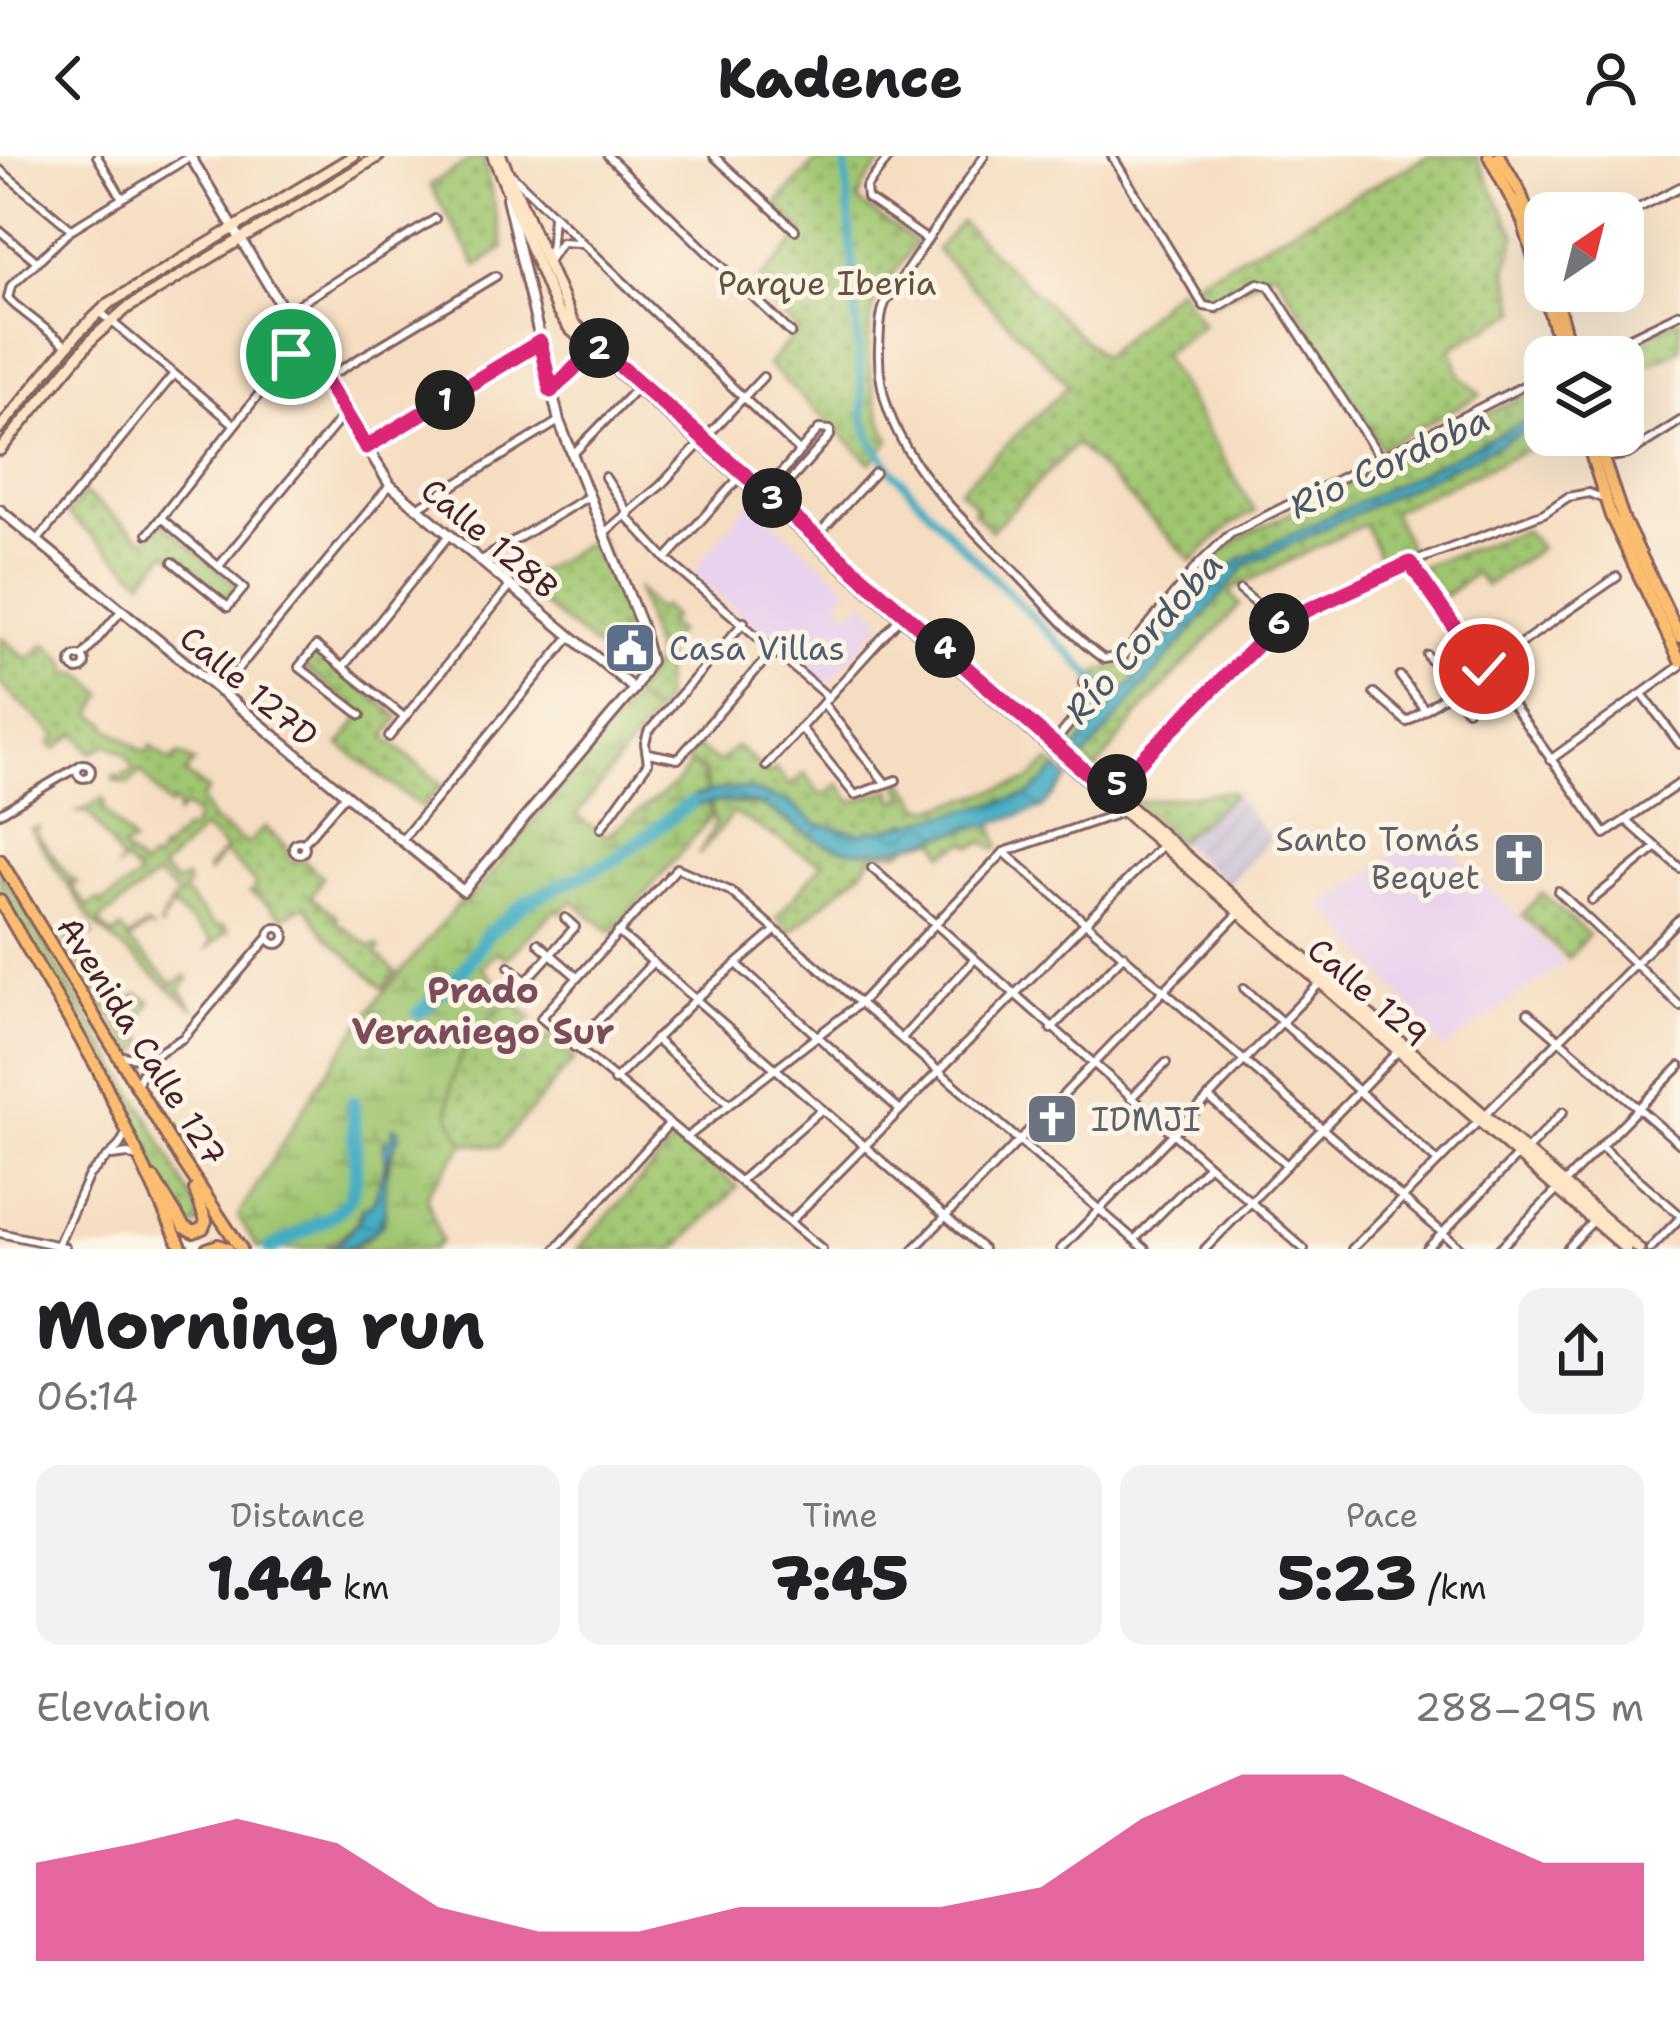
<!DOCTYPE html>
<meta charset="utf-8">
<style>
:root{--surface:#fff;--page:#f2f2f2;--text:#202124;--muted:#757577;--accent:#db2777}
body{margin:0;font-family:"Shantell Sans",sans-serif;background:var(--page);color:var(--text);height:100vh;display:flex;flex-direction:column;font-size:45px;white-space:nowrap}
*{box-sizing:border-box;margin:0}
p{font-size:39px;color:var(--muted)}
.icon{flex:none;width:66px;height:66px;fill:none;stroke:currentColor;stroke-width:2;stroke-linecap:round;stroke-linejoin:round}
.map{position:relative;height:1093px;overflow:hidden}
.panel{display:flex;flex-direction:column;background:var(--surface);flex:1}
.panel>*{flex:none}
.needle{width:78px;rotate:35deg}
.buttons{position:absolute;left:1524px;top:36px;display:grid;gap:24px}
.buttons a{display:grid;place-items:center;width:120px;height:120px;border-radius:24px;background:var(--surface);box-shadow:0 12px 48px #0002;font-size:60px}
.pin{position:absolute;display:grid;place-items:center;width:102px;height:102px;color:#fff;margin:-51px;border:6px solid #fff;border-radius:50%;box-shadow:0 3px 12px #0007}
.km{position:absolute;width:60px;height:60px;margin:-30px;border-radius:50%;background:#222;color:#fff;font-size:33px;line-height:60px;text-align:center}
.round{display:grid;place-items:center;flex:none;width:126px;height:126px;border-radius:24px;background:var(--page)}
.head{display:flex;align-items:center;justify-content:space-between;height:204px;padding:0 36px}
h1{font-size:66px;font-weight:800;line-height:90px}
.figures{display:grid;grid-template-columns:repeat(3,1fr);gap:18px;height:204px;padding:12px 36px}
.figures div{display:grid;align-content:center;border-radius:24px;background:var(--page);text-align:center}
.figures b{font-size:60px;font-weight:800}
.figures small{font-size:33px;font-weight:400}
.figures p{font-size:33px}
.chart{height:336px;padding:24px 36px}
.chart p{display:flex;justify-content:space-between}
.chart svg{width:100%;height:216px;margin-top:12px;fill:var(--accent);opacity:.7}
header{display:flex;justify-content:space-between;align-items:center;height:156px;padding:0 36px;background:var(--surface);font-size:54px;font-weight:800}
.map>svg:first-child{display:block}
.built{fill:#e9d2ed}
.industrial{fill:url(#industrial-furrows)}
.grass{fill:url(#grass-dots);stroke:#75724e;stroke-width:3}
.wetland{fill:url(#wetland-marsh);stroke:#75724e;stroke-width:3}
.water{fill:url(#water-waves);stroke:#476677;stroke-width:3}
.lines{fill:none;stroke-linecap:round;stroke-linejoin:round}
.canal{stroke:#44adc3;stroke-width:8}
.river{stroke:#44adc3;stroke-width:14}
.minor-casing{stroke:#866260;stroke-width:12}
.tertiary-casing{stroke:#866260;stroke-width:14}
.secondary-casing{stroke:#866260;stroke-width:15}
.primary-casing{stroke:#866260;stroke-width:16}
.minor{stroke:#fff;stroke-width:6}
.tertiary{stroke:#fff;stroke-width:8}
.secondary{stroke:#fee5c5;stroke-width:9}
.primary{stroke:#fcbd6f;stroke-width:10}
.route-casing{stroke:#fff;stroke-width:24}
.route{stroke:#db2777;stroke-width:15}
.labels{text-anchor:middle;stroke-width:10;stroke-linejoin:round;paint-order:stroke}
.park-label{font-size:33px;fill:#645140;stroke:#fcf5e5}
.street-label{font-size:33px;fill:#4a1f2b;stroke:#fcf5e5}
.service-label{font-size:33px;fill:#4e5e75;stroke:#fcf5e5;text-anchor:start}
.worship-label{font-size:33px;fill:#5b616d;stroke:#fcf5e5;text-anchor:end}
.water-label{font-size:36px;font-style:italic;fill:#485868;stroke:#fcf5e5}
.neighbourhood-label{font-size:36px;font-weight:bold;fill:#7c4c5c;stroke:#fcf5e5}
</style>
<header><svg class="icon" aria-label="back" viewBox="0 0 24 24"><path d="M15 5l-7 7 7 7"/></svg>Kadence<svg class="icon" aria-label="person" viewBox="0 0 24 24"><circle cx="12" cy="8" r="4"/><path d="M4 21q1-7 8-7t8 7"/></svg></header>
<div class="map">
<svg width="1680" height="1093" viewBox="0 0 1680 1093">
<defs>
<pattern id="industrial-furrows" width="10" height="10" patternUnits="userSpaceOnUse" patternTransform="scale(3)"><rect width="10" height="10" fill="#c9bfd7"/><path d="M-1 1l2-2M0 10L10 0M9 11l2-2" fill="none" stroke="#aea4b9"/></pattern>
<pattern id="grass-dots" width="8" height="8" patternUnits="userSpaceOnUse" patternTransform="scale(3)"><rect width="8" height="8" fill="#a0c671"/><path d="M2 2h.1M6 6h.1" fill="none" stroke="#84a05d" stroke-width="1.8" stroke-linecap="round"/></pattern>
<pattern id="wetland-marsh" width="20" height="14" patternUnits="userSpaceOnUse" patternTransform="scale(3)"><rect width="20" height="14" fill="#a0c671"/><path d="M1 5h8M5 5V1M11 12h8M15 12V8" fill="none" stroke="#84a05d"/></pattern>
<pattern id="water-waves" width="16" height="10" patternUnits="userSpaceOnUse" patternTransform="scale(3)"><rect width="16" height="10" fill="#44adc3"/><path d="M0 5q4-4 8 0t8 0" fill="none" stroke="#3b8c9f"/></pattern>
</defs>
<rect width="100%" height="100%" fill="#fcf5e5"/>
<filter id="ink" filterUnits="userSpaceOnUse"><feTurbulence type="fractalNoise" baseFrequency=".00833" numOctaves="2"/><feDisplacementMap in="SourceGraphic" scale="24" xChannelSelector="R" yChannelSelector="G"/><feConvolveMatrix kernelMatrix="1 2 1 2 8 2 1 2 1" color-interpolation-filters="sRGB"/></filter>
<filter id="wash" filterUnits="userSpaceOnUse"><feTurbulence type="fractalNoise" baseFrequency=".004" numOctaves="4" result="noise"/><feDisplacementMap in="SourceGraphic" scale="48" xChannelSelector="R" yChannelSelector="G"/><feGaussianBlur stdDeviation="2.7" result="paint"/><feColorMatrix in="noise" values="0 0 0 0 0 0 0 0 0 0 0 0 0 0 0 0 0 1.4 0 .05"/><feComposite in="paint" operator="in"/></filter>
<g filter="url(#wash)">
<rect width="100%" height="100%" fill="#f5ddc1"/>
<g class="built">
<path d="M750,345L849,432L838,445L851,456L863,443L885,463L826,531L693,417Z"/>
<path d="M1429,672L1565,807L1443,893L1324,748Z"/>
</g>
<path class="industrial" d="M1234,639L1270,681L1228,728L1178,685Z"/>
<g class="grass">
<path d="M476,0H483L504,92L477,110L430,29Z"/>
<path d="M821,0H888L866,26L858,45L916,87C904,106 881,130 874,152C862,192 873,248 890,284L871,307L768,209L798,175L753,132L804,76L776,48Z"/>
<path d="M1428,0H1476L1516,80L1507,113L1518,155L1451,192L1461,220L1481,239L1381,292L1275,114L1209,149L1194,125Z"/>
<path d="M961,66L1102,201L1178,131L1203,168L1162,199L1255,356L1232,368L1192,405L1076,288L991,375L973,355L976,350L959,334L1069,229L936,94Z"/>
<path d="M1680,163V193L1623,220V201H1604Z"/>
<path d="M1545,229V279H1560L1392,355L1413,401L1383,413L1365,368L1234,432L1231,438L1240,449L1138,559L1096,614L1064,585C1080,567 1097,552 1090,526L1100,514L1120,510L1201,411L1242,381Z"/>
<path d="M84,337L145,385L161,366L236,429L224,443L167,396L143,424L67,358Z"/>
<path d="M1525,374L1540,392L1485,430L1475,417L1443,442L1421,410Z"/>
<path d="M598,380L630,467L604,498L517,428Z"/>
<path d="M637,432L655,453L663,451L673,461L667,466L677,476L666,487L663,547L654,559L633,542L656,504Z"/>
<path d="M0,481L28,503L46,488L65,504L69,517L83,519L104,538L93,558L108,568L107,571L146,597L151,590L171,606L178,598L194,606L185,618L208,634L201,643L212,664L247,688L265,671L285,689L288,702L295,706L303,704L323,721L311,741L337,760L335,765L372,792L375,789L380,792L376,798L396,816L383,832L326,780L305,749L283,762C272,754 262,741 250,737L256,730L253,725L224,696L209,717L207,713L226,693L203,673L161,714L176,727L186,722L188,731L183,735L214,770H224L228,775L208,792L211,784L172,750L160,769L163,772L159,770L173,744L180,741L157,720L98,766L113,780L121,772L128,782L146,770L149,771L151,773L146,772L128,785L173,828L186,820L189,823L180,833L195,854L93,767L30,673L39,671L37,678L67,718L77,727H69L88,751L96,744L104,746L139,722L126,706L118,711L121,705L89,656H76L89,652L102,642L106,647L102,651L133,687L122,693L143,712L150,704L155,707L161,694L165,697V693L174,683L177,686L176,683L183,675H191L196,661L185,651L177,658L178,651L173,646L169,650L141,615L128,628L113,624L115,619L118,622L134,613L126,599L107,588L91,597L77,577L55,593L50,588L57,580L0,528Z"/>
<path d="M317,495L399,561L385,581L442,629L422,652L340,589L363,558L304,511Z"/>
<path d="M736,590L769,618L776,613L790,630L805,617L820,638H827L839,628L852,646L891,633L894,636L891,640L897,645L905,639L898,627L903,623L922,650L931,653L1028,625L1049,606L1058,613L1030,639L866,678L817,668L788,646L733,632L707,637L706,616L683,603L697,591L719,607Z"/>
<path d="M1229,635L1234,639L1178,685L1135,646Z"/>
<path d="M710,646L763,650L810,681L849,694L883,692L993,667L999,690L996,694L984,686L972,691L966,686L944,698L937,684L910,689L899,696L874,698L864,713L790,776L776,762L823,707C791,694 764,672 733,657L698,700L715,668Z"/>
<path d="M0,715L146,957L201,1061L197,1070L188,1069L139,984L95,892L0,734Z"/>
<path d="M1542,737L1588,779L1568,803L1522,759Z"/>
<path d="M84,768L95,780L79,772L74,784L111,853L115,851L122,858V849L138,838L151,846L139,864L132,856L127,860L139,867L133,874L134,884L142,881L147,885L138,897L133,896L66,785L71,781L70,777Z"/>
<path d="M511,845L532,861L519,878L538,893L548,880L575,903L499,991L465,987C459,977 449,963 449,952C449,906 476,870 511,845Z"/>
<path d="M676,984L738,1031L676,1093H578Z"/>
</g>
<path class="wetland" d="M633,542L654,559L576,660L606,680L677,627L691,607L702,618L711,661L612,777L572,744L561,757L556,753L506,803L497,795L482,812L496,826L494,830L511,845C476,870 449,906 449,952C449,963 459,977 465,987L426,1039L441,1085L433,1093H344L364,1085L382,1069L381,1041L399,974L393,972L392,984L384,986L386,1006L373,1048L362,1052L363,1059H358L359,1064C334,1093 318,1093 278,1093L316,1072L305,1068L258,1093L238,1060L321,924L379,842L460,746L472,741Z"/>
<g class="water">
<path d="M1545,256V266L1246,410L1084,602L1075,594L1225,415L1239,404Z"/>
<path d="M1058,613L1069,622L1042,652L993,667L990,672L984,669C940,679 883,703 838,692C809,684 791,663 765,651C741,641 707,648 684,651L681,657L669,656L691,641L721,634L746,633L788,646L817,668L866,678L869,673L876,675L1029,639Z"/>
<path d="M393,971L399,974L400,980C384,1000 384,1036 385,1060L379,1063L382,1070L350,1091L326,1093L338,1088L359,1065L358,1059H363L362,1052L373,1048L386,1006L384,986L394,981Z"/>
</g>
<g class="lines">
<path class="canal" d="M845,0L860,216L864,263L872,285L892,314L954,382L1122,550"/>
<g class="river">
<path d="M419,857L463,815L487,779L528,745L613,705L691,647"/>
<path d="M270,1093C369,1041 357,1054 353,946"/>
</g>
</g>
</g>
<g filter="url(#ink)">
<g class="lines">
<g class="minor-casing">
<g id="minor">
<path d="M97,0L122,42"/>
<path d="M608,0L791,177"/>
<path d="M714,0L795,74"/>
<path d="M890,0L866,31L867,42L926,83"/>
<path d="M984,0L885,147C879,161 880,177 879,192C875,289 955,355 1018,419C1045,447 1072,481 1104,503L1123,500L1197,410L1230,378L1545,219"/>
<path d="M1112,0L1204,150L1216,152L1258,127L1269,130L1381,303"/>
<path d="M0,14L71,73"/>
<path d="M512,19L799,295"/>
<path d="M1623,60L1680,31"/>
<path d="M0,75L34,103"/>
<path d="M550,96L553,61"/>
<path d="M549,104L561,86L579,87"/>
<path d="M99,155L234,268"/>
<path d="M286,156L435,63"/>
<path d="M67,190L15,149L8,142L11,130L72,73L191,0"/>
<path d="M1589,201L1680,157"/>
<path d="M325,223L496,120"/>
<path d="M552,233L594,192"/>
<path d="M366,291L540,186"/>
<path d="M573,298L637,232"/>
<path d="M1604,302L1628,298L1680,265"/>
<path d="M605,321L629,358"/>
<path d="M765,336L819,273L830,274V280L774,343"/>
<path d="M417,352L559,265"/>
<path d="M626,360L666,403L828,541"/>
<path d="M161,362L244,432L228,451L173,406"/>
<path d="M604,377L660,330L763,221"/>
<path d="M148,378L291,198L304,188"/>
<path d="M817,380L875,317"/>
<path d="M37,385L174,218"/>
<path d="M666,403L738,323"/>
<path d="M480,405L589,340"/>
<path d="M1410,407L1605,678L1680,627"/>
<path d="M219,410L345,257"/>
<path d="M1240,434L1279,467"/>
<path d="M1427,499L1467,554"/>
<circle cx="78" cy="507" r="7"/>
<path d="M82,501L121,455"/>
<path d="M343,511L449,379"/>
<path d="M1400,520L1425,554"/>
<path d="M219,536L390,329"/>
<path d="M1374,537L1407,566L1617,421"/>
<path d="M1642,538L1680,588"/>
<path d="M823,547L886,628"/>
<path d="M361,559L299,511L316,490L404,561"/>
<path d="M801,572L855,639L896,624"/>
<path d="M389,581L510,430"/>
<path d="M1054,587L1086,548L1089,538L1083,527"/>
<path d="M648,597L678,603L774,494"/>
<path d="M1550,604L1680,510"/>
<circle cx="84" cy="615" r="7"/>
<path d="M766,610L900,462"/>
<path d="M1112,633L1286,462L1410,407L1544,357L1568,341L1589,337L1604,343"/>
<path d="M0,657L79,610"/>
<path d="M1627,665L1680,712"/>
<path d="M601,672L648,607L645,587L648,576L744,466"/>
<path d="M402,684L570,481"/>
<circle cx="299" cy="692" r="6"/>
<path d="M303,688L344,640"/>
<path d="M1004,696L1461,1093"/>
<path d="M872,712L1304,1093"/>
<path d="M1558,735L1680,850"/>
<path d="M1592,744L1657,691"/>
<circle cx="277" cy="780" r="8"/>
<path d="M618,776L983,1093"/>
<path d="M538,787L577,821"/>
<path d="M509,810L526,825L575,771L565,762"/>
<path d="M739,810L900,954"/>
<path d="M1244,832L1438,1006"/>
<path d="M1528,857L1680,988"/>
<path d="M1051,873L1124,799"/>
<path d="M902,882L973,805"/>
<path d="M655,883L729,948"/>
<path d="M574,891L653,806"/>
<path d="M121,900L148,903L183,882L269,781"/>
<path d="M614,925L696,843L775,775"/>
<path d="M138,927L148,903"/>
<path d="M1208,941L1287,1009"/>
<path d="M1131,942L1166,907"/>
<path d="M686,982L860,847L1004,696L1123,656"/>
<path d="M1601,991L1680,1059"/>
<path d="M1525,996L1563,956"/>
<path d="M112,1000L128,998L139,1003"/>
<path d="M740,1025L822,953"/>
<path d="M790,1066L1163,688"/>
<path d="M0,1077L65,1091"/>
<path d="M1135,1083L1208,1010"/>
<path d="M56,1093L89,1019L119,990L127,976"/>
<path d="M556,1093L668,969"/>
<path d="M822,1093L541,862L677,712L730,735L1145,1093"/>
<path d="M914,1093L1241,755"/>
<path d="M1061,1093L1322,825"/>
<path d="M1205,1093L1399,894"/>
<path d="M1352,1093L1680,762"/>
<path d="M1427,1093L1517,1000"/>
<path d="M1499,1093L1680,910"/>
<path d="M1567,1093L1593,1065"/>
<path d="M1650,1093L1680,1062"/>
</g>
</g>
<g class="tertiary-casing">
<g id="tertiary">
<path d="M190,0L390,329L634,533"/>
<path d="M0,354L463,735L634,533L650,505L641,469L559,265L507,42"/>
</g>
</g>
<g class="secondary-casing">
<g id="secondary">
<path d="M493,0L557,155L570,173L1626,1093"/>
<path d="M501,0L573,167L1639,1093"/>
<path d="M0,272L78,177L108,148L353,0"/>
<path d="M0,294L93,182L127,152L379,0"/>
</g>
</g>
<g class="primary-casing">
<g id="primary">
<path d="M1489,0L1523,65L1563,201"/>
<path d="M1499,0L1520,36L1545,105"/>
<path d="M1554,135L1572,201"/>
<path d="M1585,279L1611,360L1680,505"/>
<path d="M1595,279L1624,365L1680,481"/>
<path d="M0,704L174,992L241,1093"/>
<path d="M0,745L98,913L182,1093"/>
<path d="M154,1023L184,1071L194,1076L203,1072L206,1065L195,1034"/>
<path d="M207,1093L218,1089L228,1093"/>
</g>
</g>
<use href="#minor" class="minor"/>
<use href="#tertiary" class="tertiary"/>
<use href="#secondary" class="secondary"/>
<use href="#primary" class="primary"/>
</g>
</g>
<g class="lines" filter="url(#ink)">
<g class="route-casing">
<path id="route" d="M291,198L304,188L366,291L540,186L551,235L597,190L1109,636L1279,467L1410,407L1484,513"/>
</g>
<use href="#route" class="route"/>
</g>
<defs>
<g id="civic-square" transform="scale(2.7)"><rect x="-9" y="-9" width="18" height="18" rx="4" fill="#5c6f8a" stroke="#fcf5e5"/><path d="M-.6-6.5H3V-4.5H.6V-3L4-1V1h2V6H-6V1h2V-1L-.6-3ZM-1.2 2.5V6h2.4V2.5Z" fill="#fff"/></g>
<g id="church-square" transform="scale(2.7)"><rect x="-9" y="-9" width="18" height="18" rx="4" fill="#6b7280" stroke="#fcf5e5"/><path d="M-1.2-6h2.4v3.5h3.3v2.4h-3.3V6h-2.4V-.1h-3.3v-2.4h3.3Z" fill="#fff"/></g>
</defs>
<g fill-rule="evenodd">
<use href="#civic-square" x="630" y="492"/>
<use href="#church-square" x="1519" y="702"/>
<use href="#church-square" x="1052" y="963"/>
</g>
<g class="labels">
<g class="park-label">
<text x="827" y="139">Parque Iberia</text>
</g>
<g class="street-label">
<text transform="translate(490 382) rotate(40)" y="12">Calle 128B</text>
<text transform="translate(249 530) rotate(40)" y="12">Calle 127D</text>
<text transform="translate(1368 836) rotate(41)" y="12">Calle 129</text>
<text transform="translate(142 885) rotate(58)" y="12">Avenida Calle 127</text>
</g>
<g class="service-label">
<text x="669" y="504">Casa Villas</text>
</g>
<g class="worship-label">
<text x="1480" y="695">Santo Tomás<tspan x="1480" dy="38">Bequet</tspan></text>
<text x="1091" y="975" text-anchor="start">IDMJI</text>
</g>
<g class="water-label">
<text transform="translate(1389 306) rotate(-25)" y="13">Rio Cordoba</text>
<text transform="translate(1143 481) rotate(-48)" y="13">Río Cordoba</text>
</g>
<g class="neighbourhood-label">
<text x="483" y="847">Prado<tspan x="483" dy="41">Veraniego Sur</tspan></text>
</g>
</g>
</svg>
<div class="buttons">
<a><svg class="needle" viewBox="-14 -14 28 28"><path d="M0-13l5 13h-10z" fill="#e53935"/><path d="M0 13l5-13h-10z" fill="#757577"/></svg></a>
<a><svg class="icon" aria-label="layers" viewBox="0 0 24 24"><path d="M12 4l9 5-9 5-9-5zM3 14l9 5 9-5"/></svg></a>
</div>
<div class="pin" style="left:291px;top:198px;background:#1e9e55"><svg class="icon" aria-label="arrive" viewBox="0 0 24 24"><path d="M6 21V4h12l-3 4 3 4H6"/></svg></div>
<div class="pin" style="left:1484px;top:513px;background:#d93025"><svg class="icon" aria-label="check" viewBox="0 0 24 24"><path d="M5 12l5 5 9-10"/></svg></div>
<b class="km" style="left:445px;top:244px">1</b>
<b class="km" style="left:599px;top:192px">2</b>
<b class="km" style="left:772px;top:342px">3</b>
<b class="km" style="left:945px;top:492px">4</b>
<b class="km" style="left:1117px;top:628px">5</b>
<b class="km" style="left:1279px;top:467px">6</b>
</div>
<section class="panel">
<div class="head"><div><h1>Morning run</h1><p>06:14</p></div><a class="round"><svg class="icon" aria-label="share" viewBox="0 0 24 24"><path d="M12 15V3M7 8l5-5 5 5M5 13v7h14v-7"/></svg></a></div>
<div class="figures">
<div><p>Distance</p><b>1.44<small> km</small></b></div>
<div><p>Time</p><b>7:45</b></div>
<div><p>Pace</p><b>5:23<small> /km</small></b></div>
</div>
<div class="chart"><p><span>Elevation</span>288–295 m</p>
<svg viewBox="0 0 160 44" preserveAspectRatio="none"><path d="M0 44V24L10 20L20 15L30 20L40 33L50 38L60 38L70 33L80 33L90 33L100 29L110 15L120 6L130 6L140 15L150 24L160 24V44z"/></svg>
</div>
</section>
